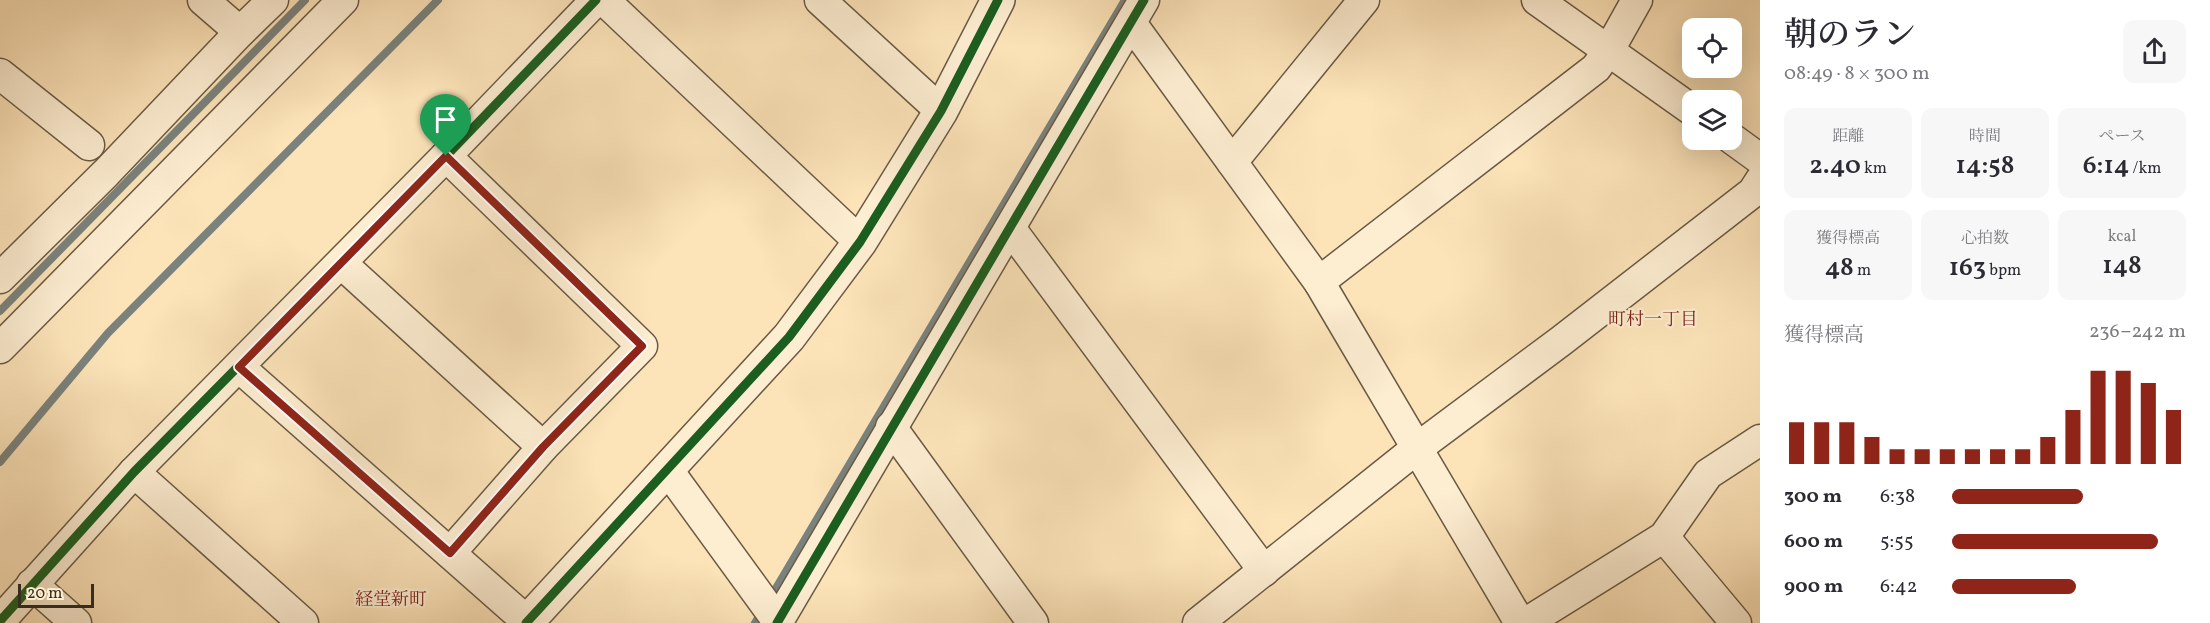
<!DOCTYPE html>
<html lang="ja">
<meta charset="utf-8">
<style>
:root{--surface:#fff;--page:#f7f7f7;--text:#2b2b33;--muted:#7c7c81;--accent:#8f2418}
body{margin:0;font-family:Vollkorn,"Noto Serif JP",serif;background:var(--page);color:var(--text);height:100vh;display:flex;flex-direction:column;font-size:22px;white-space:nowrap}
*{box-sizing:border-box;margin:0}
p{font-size:20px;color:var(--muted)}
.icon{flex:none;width:33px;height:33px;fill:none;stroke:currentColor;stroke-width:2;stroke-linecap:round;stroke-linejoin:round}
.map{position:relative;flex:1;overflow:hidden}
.details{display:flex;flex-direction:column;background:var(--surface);width:450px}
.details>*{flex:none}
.tools{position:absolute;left:1682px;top:18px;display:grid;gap:12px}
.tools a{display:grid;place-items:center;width:60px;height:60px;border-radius:12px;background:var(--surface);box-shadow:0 6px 24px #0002;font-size:30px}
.scale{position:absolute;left:18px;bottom:15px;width:76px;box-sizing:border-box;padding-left:6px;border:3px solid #392d1e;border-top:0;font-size:16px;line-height:21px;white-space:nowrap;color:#392d1e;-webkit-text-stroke:4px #fdedd1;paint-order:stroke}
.pin{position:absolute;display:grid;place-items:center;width:51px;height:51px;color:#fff;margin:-62px -26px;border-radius:50% 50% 50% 0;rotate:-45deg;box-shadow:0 0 6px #0007}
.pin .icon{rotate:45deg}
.round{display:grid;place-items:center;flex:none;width:63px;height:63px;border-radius:12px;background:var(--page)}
.head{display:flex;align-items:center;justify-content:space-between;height:102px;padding:0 24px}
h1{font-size:33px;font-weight:600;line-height:45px}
.figures{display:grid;grid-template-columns:repeat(3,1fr);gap:9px;height:102px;padding:6px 24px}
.figures div{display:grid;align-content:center;border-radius:12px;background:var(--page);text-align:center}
.figures b{font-size:26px;font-weight:600}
.figures small{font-size:16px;font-weight:400}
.figures p{font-size:16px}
.chart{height:168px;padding:12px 24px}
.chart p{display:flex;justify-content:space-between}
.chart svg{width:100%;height:108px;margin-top:6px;stroke:var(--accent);stroke-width:6}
ul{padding:0 24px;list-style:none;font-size:20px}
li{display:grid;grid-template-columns:96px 72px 1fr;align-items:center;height:45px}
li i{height:15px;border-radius:8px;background:var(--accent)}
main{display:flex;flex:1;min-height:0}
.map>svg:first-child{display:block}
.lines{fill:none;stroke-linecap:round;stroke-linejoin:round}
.stream{stroke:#7a827d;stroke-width:8}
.minor-casing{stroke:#6a5a44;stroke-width:33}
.tertiary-casing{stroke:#6a5a44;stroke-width:36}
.minor{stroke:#fdedd1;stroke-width:30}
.tertiary{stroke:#fdedd1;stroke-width:33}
.cycleway-casing{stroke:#fdedd1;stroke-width:13}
.cycleway{stroke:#1b5e20;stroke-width:9}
.route-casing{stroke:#fff;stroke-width:12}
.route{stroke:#8f2418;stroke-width:8}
.labels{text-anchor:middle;stroke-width:4.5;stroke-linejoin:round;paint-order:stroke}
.neighbourhood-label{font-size:18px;fill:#7a1f14;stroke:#fdedd1}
</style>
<main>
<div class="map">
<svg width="1760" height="623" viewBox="0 0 1760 623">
<rect width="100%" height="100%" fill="#fce3b8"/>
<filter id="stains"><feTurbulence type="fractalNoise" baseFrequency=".00333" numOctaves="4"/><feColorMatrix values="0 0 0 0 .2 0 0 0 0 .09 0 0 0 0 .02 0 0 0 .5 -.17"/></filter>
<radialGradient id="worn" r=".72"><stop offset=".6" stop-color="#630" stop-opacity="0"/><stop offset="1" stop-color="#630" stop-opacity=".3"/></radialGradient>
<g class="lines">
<g class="stream">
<path d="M0,311L305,0"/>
<path d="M0,462L108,333L438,0"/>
<path d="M769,600L1125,0"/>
<path d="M755,623L763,610"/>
</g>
<g class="minor-casing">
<g id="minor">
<path d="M203,0L240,32L273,0"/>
<path d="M604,0L860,242"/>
<path d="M820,0L941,111"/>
<path d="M1537,0L1692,110"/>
<path d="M1131,23L1319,282L1520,623"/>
<path d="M0,74L89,145"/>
<path d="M1731,138L1760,159"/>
<path d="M446,156L642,346L543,447L450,553"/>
<path d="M1232,162L1364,0"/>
<path d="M1010,228L1264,571"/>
<path d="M341,263L543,447"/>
<path d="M0,278L106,173L240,32"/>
<path d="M1319,282L1596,68L1609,50L1637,0"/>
<path d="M0,348L343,0"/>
<path d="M239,367L529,623"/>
<path d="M891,427L1033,623"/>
<path d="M667,469L779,623"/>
<path d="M134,472L303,623"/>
<path d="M1664,537L1736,623"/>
<path d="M32,584L76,623"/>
<path d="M0,621L134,472L446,156L596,0"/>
<path d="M777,623L1144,0"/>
<path d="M1198,623L1416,449L1561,341L1753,192L1760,181"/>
<path d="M1526,623L1664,537L1708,474L1760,440"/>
</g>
</g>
<g class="tertiary-casing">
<path id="tertiary" d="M526,623L789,337L860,242L941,111L998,0"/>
</g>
<use href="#minor" class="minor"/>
<use href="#tertiary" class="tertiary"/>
<g class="cycleway-casing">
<g id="cycleway">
<path d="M0,621L134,472L446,156L596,0"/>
<path d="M526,623L789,337L860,242L941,111L998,0"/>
<path d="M777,623L1144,0"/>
</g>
</g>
<use href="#cycleway" class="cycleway"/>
</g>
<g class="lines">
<g class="route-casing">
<path id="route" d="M446,156L642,346L543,447L450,553L239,367Z"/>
</g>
<use href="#route" class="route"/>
</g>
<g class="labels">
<g class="neighbourhood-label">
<text x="1653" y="325">町村一丁目</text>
<text x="391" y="605">経堂新町</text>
</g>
</g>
<rect width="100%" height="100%" filter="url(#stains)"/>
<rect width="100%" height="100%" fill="url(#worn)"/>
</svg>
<div class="tools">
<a><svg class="icon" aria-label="locate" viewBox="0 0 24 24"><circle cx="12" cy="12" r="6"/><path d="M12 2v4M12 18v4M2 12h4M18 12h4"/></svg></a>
<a><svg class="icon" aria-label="layers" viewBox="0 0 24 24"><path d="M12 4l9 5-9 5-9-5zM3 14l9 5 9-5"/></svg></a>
</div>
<div class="scale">20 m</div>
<div class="pin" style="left:446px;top:156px;background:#1e9e55"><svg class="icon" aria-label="arrive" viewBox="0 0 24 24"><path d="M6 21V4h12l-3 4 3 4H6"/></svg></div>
</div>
<section class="details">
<div class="head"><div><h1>朝のラン</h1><p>08:49 · 8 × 300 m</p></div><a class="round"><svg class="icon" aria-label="share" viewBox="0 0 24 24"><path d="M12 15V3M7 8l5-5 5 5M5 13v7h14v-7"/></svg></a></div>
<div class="figures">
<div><p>距離</p><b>2.40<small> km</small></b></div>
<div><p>時間</p><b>14:58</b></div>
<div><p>ペース</p><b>6:14<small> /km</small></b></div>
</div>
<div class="figures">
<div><p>獲得標高</p><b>48<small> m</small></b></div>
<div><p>心拍数</p><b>163<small> bpm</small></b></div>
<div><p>kcal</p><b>148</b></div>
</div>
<div class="chart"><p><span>獲得標高</span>236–242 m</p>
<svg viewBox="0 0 160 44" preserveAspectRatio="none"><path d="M5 44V27M15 44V27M25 44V27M35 44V33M45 44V38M55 44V38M65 44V38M75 44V38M85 44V38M95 44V38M105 44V33M115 44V22M125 44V6M135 44V6M145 44V11M155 44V22"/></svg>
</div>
<ul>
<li><b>300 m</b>6:38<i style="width:56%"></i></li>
<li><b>600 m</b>5:55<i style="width:88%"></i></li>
<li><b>900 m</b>6:42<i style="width:53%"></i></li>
</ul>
</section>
</main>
